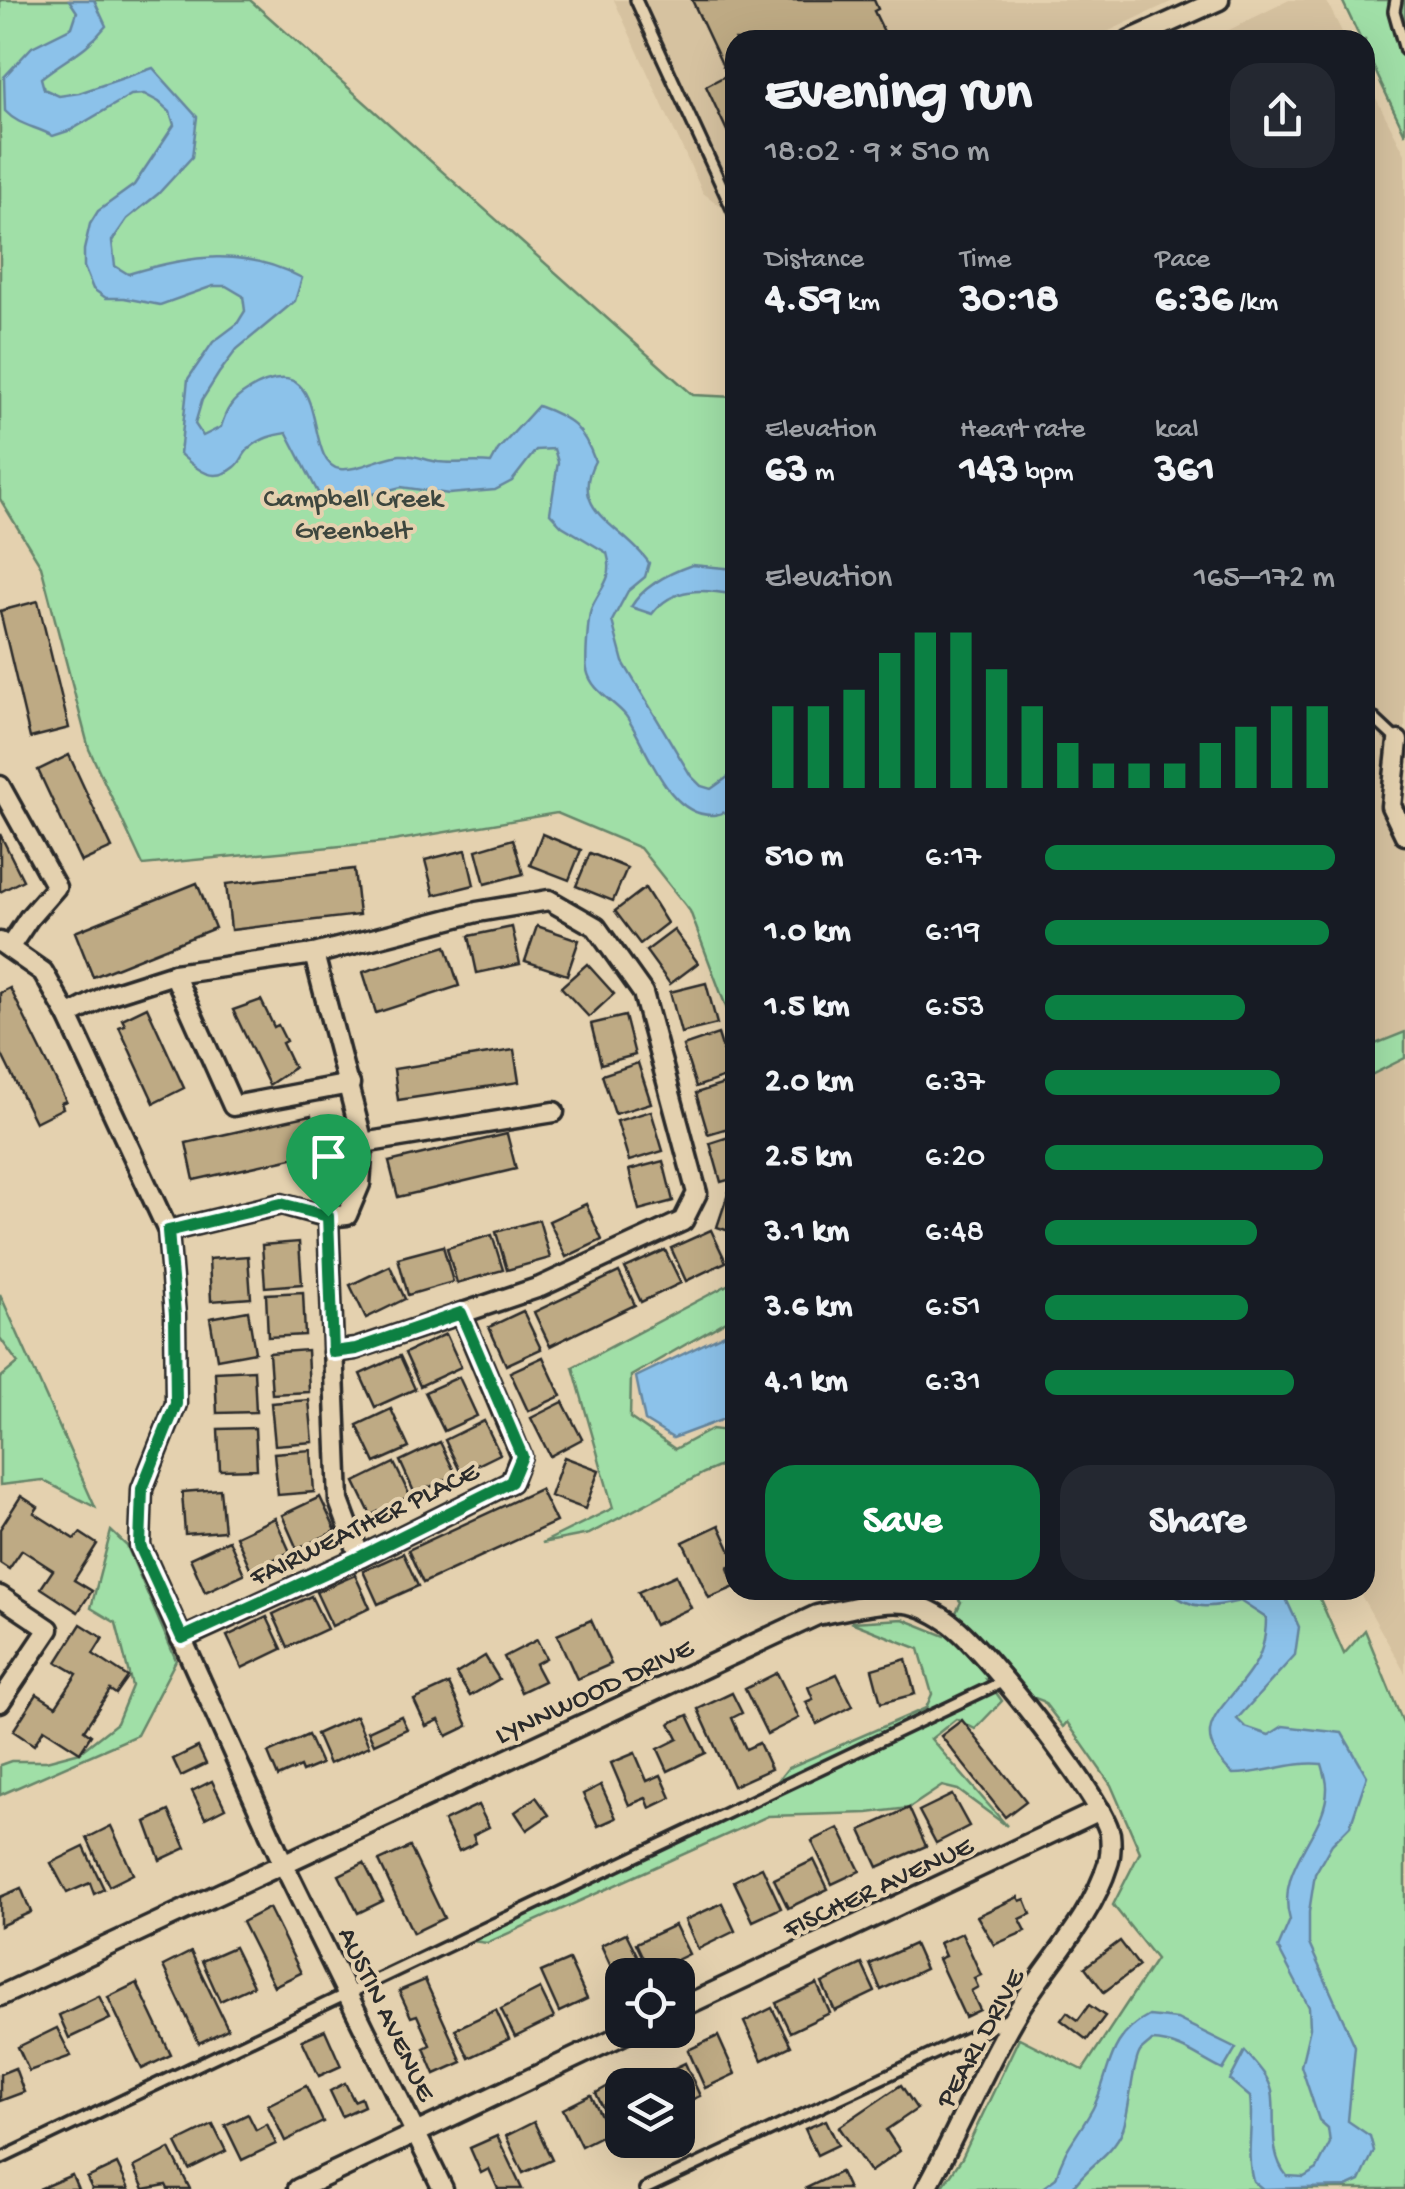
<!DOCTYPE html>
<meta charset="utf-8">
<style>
:root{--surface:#171b24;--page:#242831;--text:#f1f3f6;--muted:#9ea1a6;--accent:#0b8043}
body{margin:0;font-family:"Gochi Hand",sans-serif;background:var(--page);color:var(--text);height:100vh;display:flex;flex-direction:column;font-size:38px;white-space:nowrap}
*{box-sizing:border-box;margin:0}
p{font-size:32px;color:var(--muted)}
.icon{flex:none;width:55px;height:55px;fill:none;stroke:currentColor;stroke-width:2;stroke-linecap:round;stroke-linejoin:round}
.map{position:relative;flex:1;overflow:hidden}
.side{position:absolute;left:725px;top:30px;width:650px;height:1570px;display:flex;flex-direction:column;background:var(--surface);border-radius:30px;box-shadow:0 10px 40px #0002}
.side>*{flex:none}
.tools{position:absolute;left:605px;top:1958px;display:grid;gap:20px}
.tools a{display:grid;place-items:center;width:90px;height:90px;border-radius:20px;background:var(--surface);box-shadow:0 10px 40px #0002;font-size:50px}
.pin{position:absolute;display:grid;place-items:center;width:85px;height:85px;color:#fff;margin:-102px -42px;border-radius:50% 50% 50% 0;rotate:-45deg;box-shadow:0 0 10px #0007}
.pin .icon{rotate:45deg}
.round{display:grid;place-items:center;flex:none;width:105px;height:105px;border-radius:30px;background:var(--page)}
.head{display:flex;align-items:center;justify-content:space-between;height:170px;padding:0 40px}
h1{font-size:55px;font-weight:700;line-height:75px}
.stats{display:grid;grid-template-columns:repeat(3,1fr);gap:15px;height:170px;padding:10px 40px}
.stats div{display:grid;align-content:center}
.stats b{font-size:42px;font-weight:700}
.stats small{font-size:28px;font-weight:400}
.stats p{font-size:28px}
.chart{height:280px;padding:20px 40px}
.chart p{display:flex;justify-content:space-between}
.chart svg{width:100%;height:180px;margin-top:10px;stroke:var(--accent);stroke-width:6}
.action{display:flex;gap:20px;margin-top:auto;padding:20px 40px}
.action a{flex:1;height:115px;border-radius:30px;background:var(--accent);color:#fff;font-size:40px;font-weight:700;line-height:115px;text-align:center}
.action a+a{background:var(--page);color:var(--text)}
ul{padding:0 40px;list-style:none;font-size:32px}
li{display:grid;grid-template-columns:160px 120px 1fr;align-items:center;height:75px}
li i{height:25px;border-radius:12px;background:var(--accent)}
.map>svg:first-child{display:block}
.built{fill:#d6c2a0}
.green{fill:#a0dfa7;stroke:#668569;stroke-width:2.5}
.water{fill:#8cc2ea;stroke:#65869e;stroke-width:2.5}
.building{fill:#beaa84;stroke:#2b2b2b;stroke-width:2.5}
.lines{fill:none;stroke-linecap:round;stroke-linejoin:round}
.lane-casing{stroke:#2b2b2b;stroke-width:16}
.street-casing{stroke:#2b2b2b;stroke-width:25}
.lane{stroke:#e4d1af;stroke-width:9}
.street{stroke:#e4d1af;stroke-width:18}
.route-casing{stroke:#fff;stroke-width:20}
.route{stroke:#0b8043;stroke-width:12}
.labels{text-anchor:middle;stroke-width:8;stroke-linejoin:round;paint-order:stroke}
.park-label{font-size:28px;fill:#3d463e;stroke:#e4d1af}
.street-label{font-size:28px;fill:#2b2b2b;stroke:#e4d1af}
</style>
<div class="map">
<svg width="1405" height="2189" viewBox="0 0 1405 2189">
<rect width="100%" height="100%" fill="#e4d1af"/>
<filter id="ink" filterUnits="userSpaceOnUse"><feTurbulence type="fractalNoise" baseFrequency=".01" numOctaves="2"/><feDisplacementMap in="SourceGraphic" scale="20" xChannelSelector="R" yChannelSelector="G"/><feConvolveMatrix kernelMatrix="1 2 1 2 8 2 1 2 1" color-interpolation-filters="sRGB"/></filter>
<g filter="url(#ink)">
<g class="built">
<path d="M614,0H1175L1090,40H735V206L726,210L703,193Z"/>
<path d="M1289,0H1326L1346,40H1209Z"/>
<path d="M1365,77L1405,154V1673L1358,1590H1365Z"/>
</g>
<g class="green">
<path d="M0,0H250L693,395L735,397V1031L690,911L640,848L557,813L393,841L143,865L89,749L41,566L0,499Z"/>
<path d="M1342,0H1405V134L1365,49V40H1361Z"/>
<path d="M1405,1032V1058L1365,1078V1048Z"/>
<path d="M735,1281V1316L631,1376L630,1418L675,1449L712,1429L735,1432V1460L704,1473L589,1534L542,1543L613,1508L573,1367Z"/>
<path d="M0,1294L95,1507L42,1480L0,1485V1378L18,1363L0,1338Z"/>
<path d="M111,1531L127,1546L176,1660L137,1735L0,1795V1765L11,1761H46L80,1752L117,1723L132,1686L116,1623L91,1608Z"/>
<path d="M957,1590H1316L1344,1654L1365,1630L1405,1728V2189H941L962,2158L1019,2038L1083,2070L1156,1959L1113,1905L1140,1852L1111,1785L1067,1722L1063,1727L1043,1701L987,1680L1002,1701L975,1729L956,1719L931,1739L1007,1826L958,1790L942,1786L909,1808L868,1813L768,1816L487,1943L472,1941L761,1802L788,1768L926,1708L932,1694L919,1649L851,1622L903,1619L945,1636L961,1602L954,1594Z"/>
</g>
<g class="water">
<path d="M69,0H94L106,26C85,52 66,58 41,78L44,89L59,96L79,93L153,68L197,117L192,157L158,194L127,219L112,241L115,266L128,274C190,255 244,247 302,278L295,301L237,349L219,373L202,400L195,424L203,436L221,427C226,410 232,400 247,391C335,340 300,464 340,469C358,471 381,457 400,455C414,454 425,460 438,462C455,464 474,461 491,463L498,450L538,406C572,418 583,428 595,461C567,512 625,527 649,563L645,577L628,591L612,621L623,662L691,776L701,786L711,789L735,772V808C729,810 720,815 713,815C667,817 647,746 626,716C614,701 591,691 587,670C585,660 588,618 591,609C600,587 615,579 607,553L562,526L550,513L558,462L554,449L536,450L512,481L495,490L449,494L401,487L325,506L287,433C273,435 261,438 250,448C243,453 242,462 235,467C213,485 197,469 180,454L188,379L213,342L237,324L245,311L243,296L226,286H213L160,305L124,298H106L93,289L84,267V250L90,224L98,211L134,185L174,125L170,112L159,102L144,94L131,95L71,130L53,136C35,126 19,126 5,111L4,77L32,47L72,27L77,12Z"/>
<path d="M692,565L735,569V595C704,589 673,586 652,614L631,607C644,585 669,573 692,565Z"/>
<path d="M735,1329V1415L673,1438L645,1421L636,1377Z"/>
<path d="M1168,1590H1282L1299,1627L1295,1655L1237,1719L1245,1727L1269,1735L1283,1726L1342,1733L1367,1776L1350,1826L1332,1844L1315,1874L1309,1912V1944L1355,2046L1348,2121L1370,2136L1374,2151L1360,2181L1347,2187L1263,2189L1253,2181C1245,2153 1254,2125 1250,2097L1230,2080L1245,2051C1255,2063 1268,2075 1272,2091C1277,2119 1267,2152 1287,2176L1304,2177L1317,2169L1330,2143L1328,2128L1319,2120L1301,2066L1310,2028L1309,2007L1278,1948L1290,1920C1274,1866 1328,1833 1327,1787C1327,1780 1324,1771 1322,1764C1292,1761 1264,1774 1233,1774C1184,1728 1224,1711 1251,1670C1263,1654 1266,1637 1266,1618L1240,1601C1211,1608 1191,1611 1168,1590Z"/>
<path d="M1149,2016L1177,2019L1236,2048L1223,2070C1198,2058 1181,2042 1152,2041C1148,2045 1143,2048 1140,2052C1132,2064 1130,2110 1123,2129C1112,2156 1086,2166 1072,2189H1041L1056,2178C1064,2147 1078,2136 1093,2108C1112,2071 1105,2039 1149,2016Z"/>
</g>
<g class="building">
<path d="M692,0H874L878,9L874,11L888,40H735V148L706,86L727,75Z"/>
<path d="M38,601L69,728L30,738L0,611Z"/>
<path d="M69,755L112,848L81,862L38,770Z"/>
<path d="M0,834L23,880L0,892Z"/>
<path d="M542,834L581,850L569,880L530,865Z"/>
<path d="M513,839L523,874L485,884L476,850Z"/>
<path d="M466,850L474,885L434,895L425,860Z"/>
<path d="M590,853L627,868L613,901L576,886Z"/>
<path d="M354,869L359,915L231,930L226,884Z"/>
<path d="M197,883L215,928L93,977L75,932Z"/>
<path d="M645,888L667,923L640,944L615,911Z"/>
<path d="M537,926L579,940L567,975L525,961Z"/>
<path d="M512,927L520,964L477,973L469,936Z"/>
<path d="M674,930L698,963L670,984L646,951Z"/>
<path d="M446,946L459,986L376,1013L363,972Z"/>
<path d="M587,964L614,994L589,1017L561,987Z"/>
<path d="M706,983L717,1024L681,1033L670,992Z"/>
<path d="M10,988L66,1101L61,1103L63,1108L35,1122L0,1051V993Z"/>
<path d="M261,1000L274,1027L278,1025L286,1041L282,1043L294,1068L269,1085L233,1010Z"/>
<path d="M147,1007L184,1088L154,1103L119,1027L125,1025L122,1019Z"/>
<path d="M625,1016L635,1055L601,1064L591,1024Z"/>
<path d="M718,1034L731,1075L696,1087L683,1046Z"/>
<path d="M514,1050L519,1082L398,1100L394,1069Z"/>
<path d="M638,1063L651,1103L615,1114L602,1075Z"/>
<path d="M730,1082L735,1097V1126L708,1134L696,1093Z"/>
<path d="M651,1111L663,1151L629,1161L617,1121Z"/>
<path d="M311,1115L319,1152L194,1180L186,1143Z"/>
<path d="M507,1134L516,1169L398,1197L389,1162Z"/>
<path d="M735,1135V1178L721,1182L710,1143Z"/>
<path d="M663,1161L673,1201L639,1210L629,1170Z"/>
<path d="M730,1188L735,1189V1233L717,1227Z"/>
<path d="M586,1204L602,1240L566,1257L549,1221Z"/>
<path d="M539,1220L550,1258L507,1270L496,1232Z"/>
<path d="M711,1230L726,1262L686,1281L671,1248Z"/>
<path d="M492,1235L503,1270L457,1283L447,1248Z"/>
<path d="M299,1242L302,1284L265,1287L262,1245Z"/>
<path d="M443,1246L453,1282L408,1295L398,1258Z"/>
<path d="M665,1250L681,1283L641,1302L625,1268Z"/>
<path d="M248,1256L251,1298L211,1301L209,1259Z"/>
<path d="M390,1266L405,1299L366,1318L350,1285Z"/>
<path d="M619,1272L635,1305L550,1346L534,1312Z"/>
<path d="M303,1292L305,1335L268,1337L266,1294Z"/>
<path d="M248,1311L255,1352L217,1359L210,1318Z"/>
<path d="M523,1311L541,1349L506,1365L489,1327Z"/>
<path d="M446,1334L461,1367L420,1386L405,1353Z"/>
<path d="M307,1350L309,1392L272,1394L269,1353Z"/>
<path d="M400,1356L415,1389L375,1407L360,1374Z"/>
<path d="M543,1357L561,1396L528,1411L510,1372Z"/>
<path d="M254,1370L256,1412L217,1413L215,1372Z"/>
<path d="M459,1377L477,1416L444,1431L425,1392Z"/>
<path d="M309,1400L313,1442L275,1445L271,1403Z"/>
<path d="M563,1402L582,1439L550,1456L531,1418Z"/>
<path d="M391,1409L409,1448L375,1463L357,1425Z"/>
<path d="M484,1421L500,1454L461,1473L445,1440Z"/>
<path d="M255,1428L257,1469L220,1470L218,1429Z"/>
<path d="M440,1442L456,1475L415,1494L400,1461Z"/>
<path d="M311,1450L314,1492L278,1495L274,1453Z"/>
<path d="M564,1457L599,1470L585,1509L550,1496Z"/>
<path d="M394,1463L410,1496L371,1515L355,1482Z"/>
<path d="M220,1489L224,1531L185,1534L182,1492Z"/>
<path d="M540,1489L556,1522L423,1583L408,1550Z"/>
<path d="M21,1496L38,1507L34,1513L75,1539L80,1533L97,1544L74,1580L92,1591L78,1612L41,1588L53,1570L22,1550L9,1569L0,1563V1529Z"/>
<path d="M320,1497L336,1531L297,1549L282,1515Z"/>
<path d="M275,1518L290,1552L251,1570L236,1536Z"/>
<path d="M719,1525L735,1560V1564L728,1568L735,1587L709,1598L683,1542Z"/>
<path d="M229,1540L244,1574L205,1592L190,1558Z"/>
<path d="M403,1553L418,1586L378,1604L363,1571Z"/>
<path d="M355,1575L370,1608L332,1626L316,1592Z"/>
<path d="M676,1575L691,1608L654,1625L638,1592Z"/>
<path d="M311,1596L327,1629L288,1647L273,1614Z"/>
<path d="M267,1617L282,1649L242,1668L227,1636Z"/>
<path d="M591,1620L611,1664L577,1679L557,1635Z"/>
<path d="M81,1624L103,1638L93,1654L128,1677L116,1694L110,1690L84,1730L91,1735L80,1752L44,1729L34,1745L13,1731L37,1694L56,1706L77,1674L57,1662Z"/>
<path d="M537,1640L546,1658L535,1664L544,1681L521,1692L504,1657Z"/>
<path d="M485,1656L499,1679L470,1696L456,1674Z"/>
<path d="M906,1659L915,1694L881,1703L872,1669Z"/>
<path d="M777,1673L799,1718L767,1734L745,1689Z"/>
<path d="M837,1674L853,1706L817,1724L806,1702L813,1699L808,1687Z"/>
<path d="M449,1684L468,1726L447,1736L439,1720L426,1726L414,1700Z"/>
<path d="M732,1693L742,1713L732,1718L746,1749L759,1743L771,1769L733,1786L698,1709Z"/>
<path d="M688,1715L706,1753L668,1771L658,1749L678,1739L670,1723Z"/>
<path d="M356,1716L369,1746L329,1764L316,1734Z"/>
<path d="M401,1716L407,1729L374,1744L368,1731Z"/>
<path d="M962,1720L1026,1801L1005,1817L941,1736Z"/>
<path d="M308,1735L321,1764L302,1772L300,1767L278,1777L268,1753Z"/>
<path d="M198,1747L206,1764L181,1776L173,1759Z"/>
<path d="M635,1753L647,1781L661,1775L671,1798L650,1808L646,1798L629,1805L611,1763Z"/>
<path d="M212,1781L225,1808L205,1818L192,1791Z"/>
<path d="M601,1785L616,1818L598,1826L583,1794Z"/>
<path d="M952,1795L969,1826L936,1843L919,1811Z"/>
<path d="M536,1797L549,1815L527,1830L515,1812Z"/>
<path d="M478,1805L489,1827L473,1835L476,1843L459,1851L444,1821Z"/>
<path d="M909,1808L926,1846L878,1867L861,1830Z"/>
<path d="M169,1811L186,1848L160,1860L146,1822Z"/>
<path d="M111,1826L133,1874L109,1886L87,1838Z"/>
<path d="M839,1828L860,1871L832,1884L812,1841Z"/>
<path d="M84,1847L104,1889L94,1894L90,1883L67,1893L51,1863Z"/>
<path d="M410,1847L444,1918L413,1933L379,1861Z"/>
<path d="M814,1860L828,1889L788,1908L774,1879Z"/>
<path d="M364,1863L383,1901L358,1913L339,1875Z"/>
<path d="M762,1867L781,1908L753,1921L734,1881Z"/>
<path d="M21,1888L31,1912L0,1926V1897Z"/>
<path d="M1018,1897L1020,1901L1025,1899L1031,1914L1020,1919L1026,1931L994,1945L977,1916Z"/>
<path d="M722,1903L735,1931L698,1949L685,1920Z"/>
<path d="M269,1908L301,1973L274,1986L242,1922Z"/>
<path d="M675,1925L689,1954L650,1973L636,1943Z"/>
<path d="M626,1933L645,1971L622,1975L619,1984L601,1945Z"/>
<path d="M962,1933L981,1975L974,1978L978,1987L971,1991L980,2010L965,2017L938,1959L945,1956L939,1943Z"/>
<path d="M1120,1941L1139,1966L1104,1992L1085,1967Z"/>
<path d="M914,1944L925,1969L881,1990L870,1964Z"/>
<path d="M234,1947L253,1986L220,2001L202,1961Z"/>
<path d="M191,1952L228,2029L199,2043L163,1966Z"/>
<path d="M569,1960L587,1999L559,2012L541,1972Z"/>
<path d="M862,1964L875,1992L835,2011L822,1983Z"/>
<path d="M425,1980L462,2062L435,2074L424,2048L430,2045L417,2015L411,2017L399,1991Z"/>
<path d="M137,1983L171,2055L142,2069L108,1997Z"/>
<path d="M817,1984L830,2013L790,2032L776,2003Z"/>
<path d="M540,1989L554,2018L515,2037L501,2009Z"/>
<path d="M99,1996L110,2019L69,2038L59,2015Z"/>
<path d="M1089,2005L1105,2016L1087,2040L1061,2020L1067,2012L1078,2020Z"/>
<path d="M772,2008L791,2046L762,2060L744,2022Z"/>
<path d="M496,2010L509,2039L469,2058L455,2029Z"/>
<path d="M57,2028L71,2056L29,2071L18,2047Z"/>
<path d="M325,2030L341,2066L319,2076L302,2040Z"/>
<path d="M718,2036L735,2074L705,2088L688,2050Z"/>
<path d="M685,2063L700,2096L678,2106V2085H649L647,2081Z"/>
<path d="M15,2068L24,2092L0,2101V2074Z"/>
<path d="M633,2072L639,2085H622V2113L608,2119L596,2093Z"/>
<path d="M345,2083L354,2101L361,2098L364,2106L342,2116L330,2091Z"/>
<path d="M901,2085L917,2109L886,2130L900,2151L870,2172L839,2127Z"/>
<path d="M306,2086L323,2122L285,2141L268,2105Z"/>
<path d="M591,2095L609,2132L581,2146L563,2109Z"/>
<path d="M248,2114L256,2130L267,2124L276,2144L242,2160L225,2125Z"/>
<path d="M826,2120L838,2145L817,2155L805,2129Z"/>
<path d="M534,2122L552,2160L523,2173L506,2136Z"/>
<path d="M213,2125L226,2151L189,2169L176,2143Z"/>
<path d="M497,2136L522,2189H498L489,2169L481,2173L470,2148Z"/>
<path d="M170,2149L190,2189H168L166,2185L144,2189L134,2167Z"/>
<path d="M117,2164L129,2189H92L87,2178Z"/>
<path d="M840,2172L848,2189H807L806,2188Z"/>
<path d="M72,2175L78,2189H39Z"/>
</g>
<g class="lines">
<g class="lane-casing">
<g id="lane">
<path d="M636,0L735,215"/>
<path d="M1396,0L1394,11L1405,50"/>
<path d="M1365,710L1398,741"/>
<path d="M0,2159L1004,1681"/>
<path d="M645,2189L1012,2017"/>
</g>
</g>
<g class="street-casing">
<g id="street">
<path d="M1130,40L1219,0"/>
<path d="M1398,741L1391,806L1405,835"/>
<path d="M0,786L56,887L29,918L9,948"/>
<path d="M0,942L43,972L68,1016L168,1231L175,1315L176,1404L142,1489L140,1546L283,1863L443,2189"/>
<path d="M314,954L363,1143L360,1184L347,1215L328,1217"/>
<path d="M174,974L233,1106L350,1084"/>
<path d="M68,1016L108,995L174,974L314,954L477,912L549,900L596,927L643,993L697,1193L683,1221L540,1287L355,1349L333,1352"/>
<path d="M363,1143L554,1112"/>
<path d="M168,1231L281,1204L328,1217L339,1501L360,1557"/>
<path d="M0,1596L49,1629L0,1702"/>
<path d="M181,1639L360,1557L511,1482L521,1456L461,1313"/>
<path d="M0,1996L817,1615C845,1610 889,1597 915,1605C927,1608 946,1619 955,1627C987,1653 1102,1797 1110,1834C1111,1842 1111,1856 1108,1864C1090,1922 1043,1967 1013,2019C981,2074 957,2133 926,2189"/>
<path d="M678,2009L1100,1810"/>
<path d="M298,2189L633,2030"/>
</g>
</g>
<use href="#lane" class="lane"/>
<use href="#street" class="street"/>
</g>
</g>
<g class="lines" filter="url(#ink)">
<g class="route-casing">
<path id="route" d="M281,1204L328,1216L333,1352L356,1349L461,1313L522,1456L511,1482L360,1557L182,1638L140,1546L142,1489L176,1404L175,1315L168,1231Z"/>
</g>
<use href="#route" class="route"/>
</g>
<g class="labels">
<g class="park-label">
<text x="353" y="506">Campbell Creek<tspan x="353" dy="32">Greenbelt</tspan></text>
</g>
<g class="street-label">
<text transform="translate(363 1522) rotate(-26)" y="10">FAIRWEATHER PLACE</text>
<text transform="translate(593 1689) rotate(-25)" y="10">LYNNWOOD DRIVE</text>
<text transform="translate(877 1885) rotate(-25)" y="10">FISCHER AVENUE</text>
<text transform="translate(389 2013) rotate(64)" y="10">AUSTIN AVENUE</text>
<text transform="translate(978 2037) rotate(-61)" y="10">PEARL DRIVE</text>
</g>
</g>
</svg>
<div class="tools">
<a><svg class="icon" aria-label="locate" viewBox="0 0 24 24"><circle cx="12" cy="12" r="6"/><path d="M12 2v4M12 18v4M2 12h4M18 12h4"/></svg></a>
<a><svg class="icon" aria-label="layers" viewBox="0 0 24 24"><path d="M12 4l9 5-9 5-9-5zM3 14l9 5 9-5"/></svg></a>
</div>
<div class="pin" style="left:328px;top:1216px;background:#1e9e55"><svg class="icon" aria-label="arrive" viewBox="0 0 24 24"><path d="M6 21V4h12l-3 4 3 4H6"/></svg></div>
<section class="side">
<div class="head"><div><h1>Evening run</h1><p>18:02 · 9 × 510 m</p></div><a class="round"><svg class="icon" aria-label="share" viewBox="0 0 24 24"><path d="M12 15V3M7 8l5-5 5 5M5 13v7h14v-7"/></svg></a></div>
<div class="stats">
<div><p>Distance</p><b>4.59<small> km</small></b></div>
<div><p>Time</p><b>30:18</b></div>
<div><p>Pace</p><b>6:36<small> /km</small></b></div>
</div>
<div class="stats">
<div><p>Elevation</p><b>63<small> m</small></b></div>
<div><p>Heart rate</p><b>143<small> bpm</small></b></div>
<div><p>kcal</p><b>361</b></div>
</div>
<div class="chart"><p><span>Elevation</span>165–172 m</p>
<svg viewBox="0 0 160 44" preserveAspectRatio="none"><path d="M5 44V24M15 44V24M25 44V20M35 44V11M45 44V6M55 44V6M65 44V15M75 44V24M85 44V33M95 44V38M105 44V38M115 44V38M125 44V33M135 44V29M145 44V24M155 44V24"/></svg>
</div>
<ul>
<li><b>510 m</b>6:17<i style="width:100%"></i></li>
<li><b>1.0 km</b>6:19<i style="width:98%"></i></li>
<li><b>1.5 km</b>6:53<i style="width:69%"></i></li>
<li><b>2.0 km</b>6:37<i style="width:81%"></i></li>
<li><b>2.5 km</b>6:20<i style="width:96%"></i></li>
<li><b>3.1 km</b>6:48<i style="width:73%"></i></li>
<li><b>3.6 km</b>6:51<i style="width:70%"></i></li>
<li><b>4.1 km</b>6:31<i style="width:86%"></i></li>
</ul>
<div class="action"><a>Save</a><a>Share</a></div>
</section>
</div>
